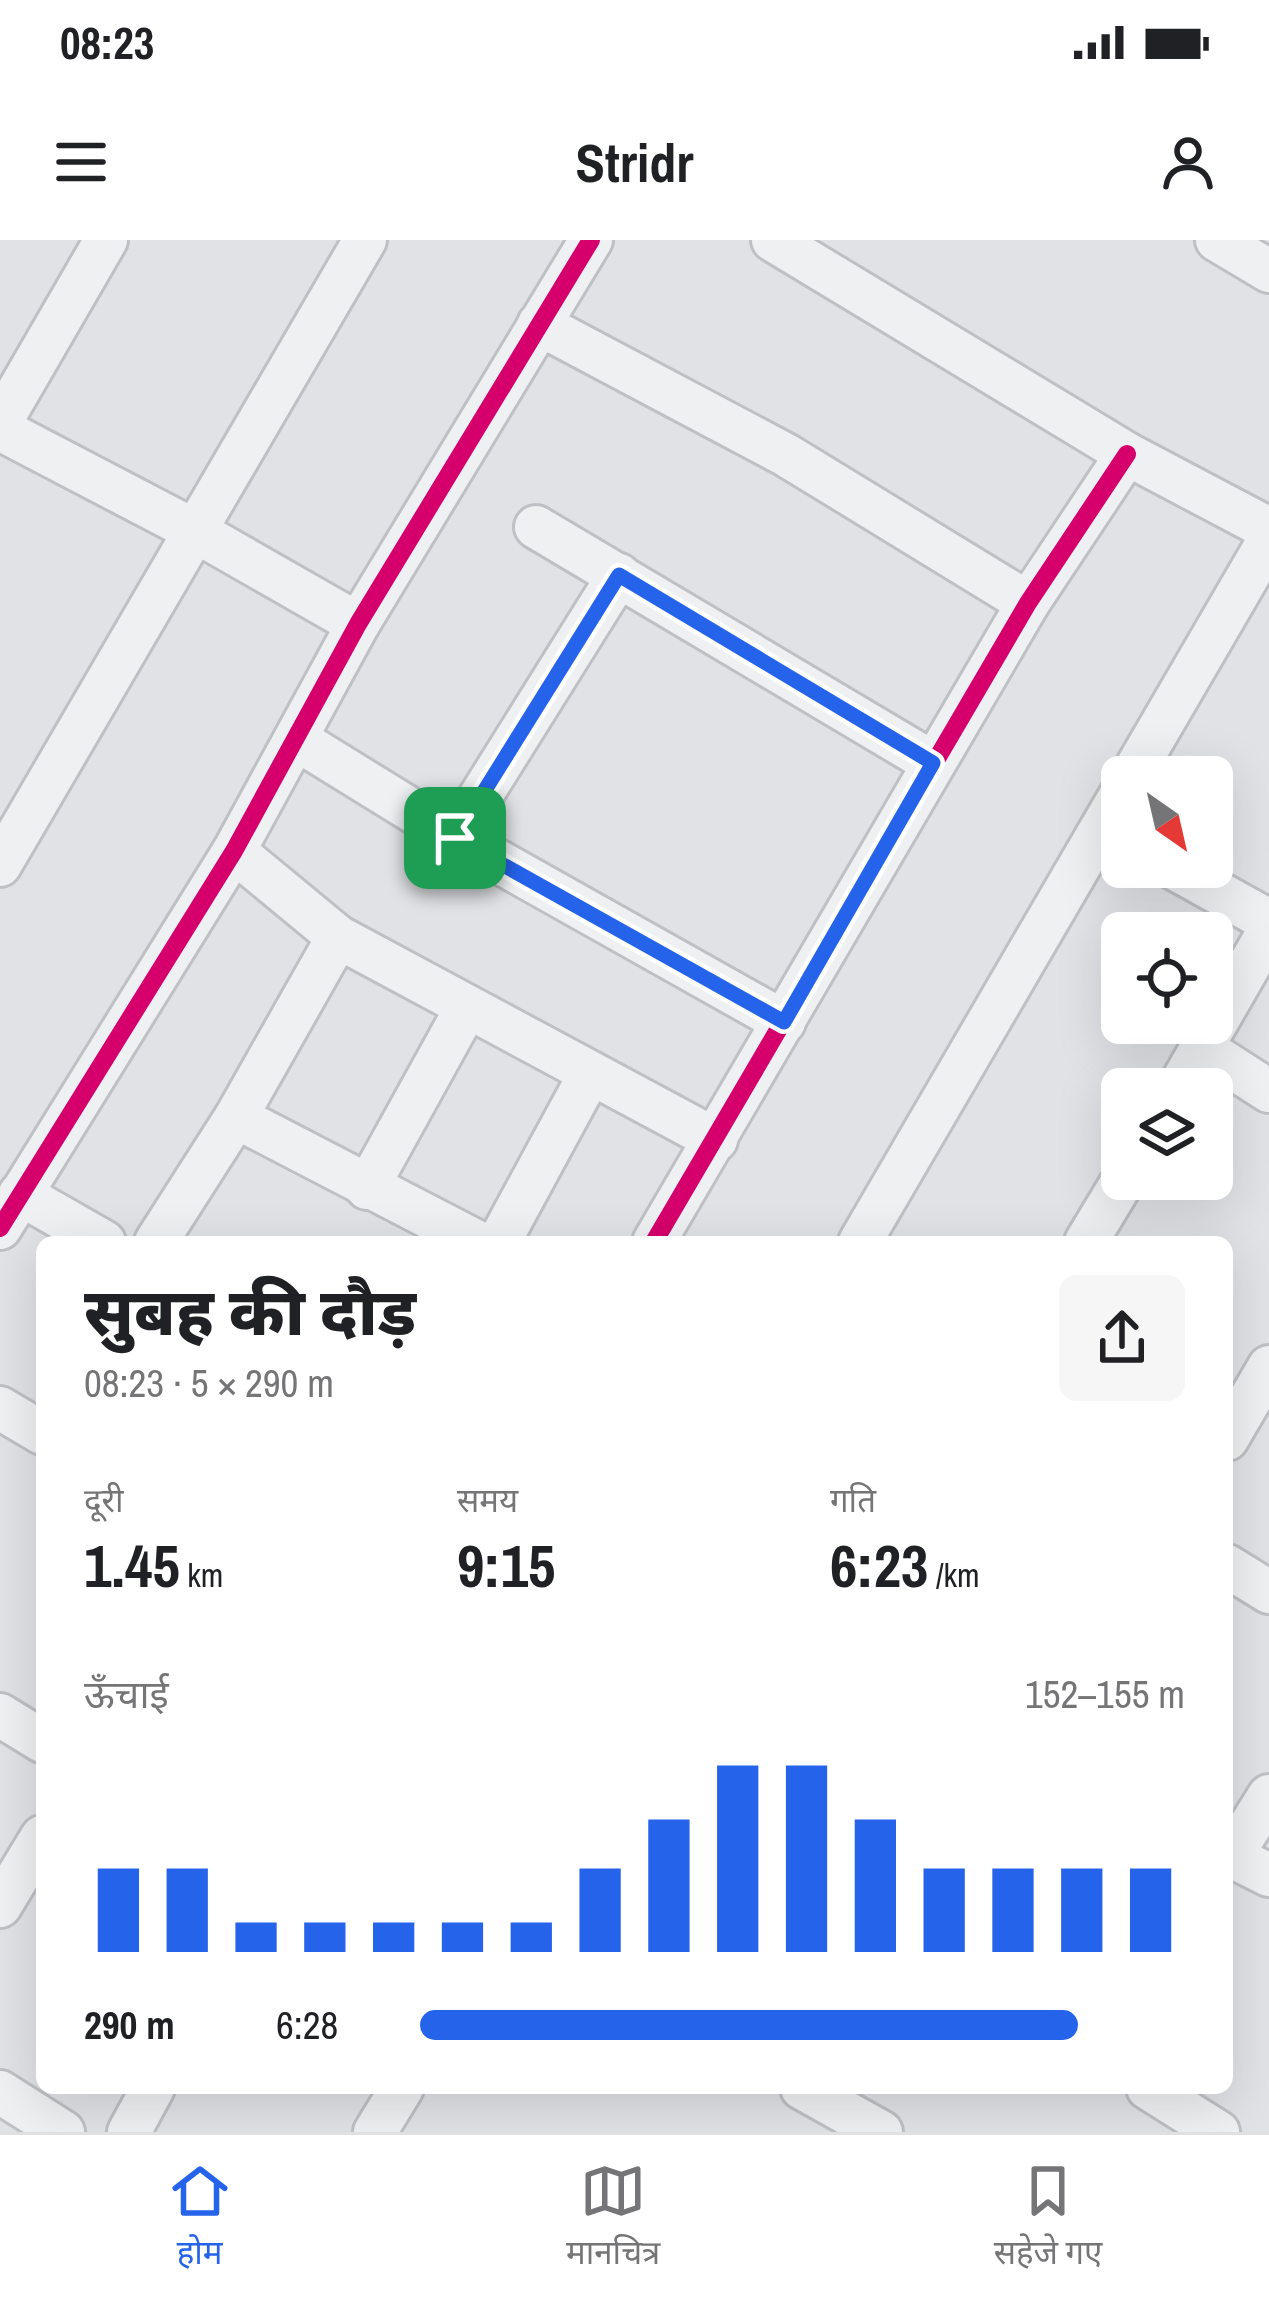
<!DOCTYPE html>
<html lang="hi">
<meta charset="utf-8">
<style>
:root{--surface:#fff;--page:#f6f6f6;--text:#202124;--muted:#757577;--line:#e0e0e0;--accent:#2563eb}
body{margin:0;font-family:"Archivo Narrow","Noto Sans Devanagari",sans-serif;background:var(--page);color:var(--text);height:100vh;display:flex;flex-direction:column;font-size:45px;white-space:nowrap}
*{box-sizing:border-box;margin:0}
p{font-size:39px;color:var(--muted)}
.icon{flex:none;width:66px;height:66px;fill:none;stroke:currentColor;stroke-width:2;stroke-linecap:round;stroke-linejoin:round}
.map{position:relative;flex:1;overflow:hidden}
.side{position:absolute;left:36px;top:996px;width:1197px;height:858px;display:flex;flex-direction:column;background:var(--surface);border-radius:18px;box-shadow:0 12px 48px #0002}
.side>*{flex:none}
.needle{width:78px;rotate:146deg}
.fabs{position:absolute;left:1101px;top:516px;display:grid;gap:24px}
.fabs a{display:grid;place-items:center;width:132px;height:132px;border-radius:18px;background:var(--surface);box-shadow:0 12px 48px #0002;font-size:60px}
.pin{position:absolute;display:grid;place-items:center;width:102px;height:102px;color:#fff;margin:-51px;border-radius:24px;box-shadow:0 6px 18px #0006}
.round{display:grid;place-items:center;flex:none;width:126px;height:126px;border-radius:18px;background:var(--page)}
.headline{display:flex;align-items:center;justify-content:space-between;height:204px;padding:0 48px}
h1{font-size:66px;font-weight:800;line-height:90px}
.figures{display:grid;grid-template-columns:repeat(3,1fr);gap:18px;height:204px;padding:12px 48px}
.figures div{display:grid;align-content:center}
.figures b{font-size:60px;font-weight:800}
.figures small{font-size:33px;font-weight:400}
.figures p{font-size:33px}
.chart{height:336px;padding:24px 48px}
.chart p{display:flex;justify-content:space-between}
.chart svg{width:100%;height:216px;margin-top:12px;stroke:var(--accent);stroke-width:6}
ul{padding:0 48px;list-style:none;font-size:39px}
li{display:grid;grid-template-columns:192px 144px 1fr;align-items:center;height:90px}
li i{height:30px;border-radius:15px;background:var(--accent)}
.status{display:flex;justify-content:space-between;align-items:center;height:84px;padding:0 60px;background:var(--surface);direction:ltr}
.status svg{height:33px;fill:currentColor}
header{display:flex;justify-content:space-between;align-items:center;height:156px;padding:0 48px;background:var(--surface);font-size:54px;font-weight:800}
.menu{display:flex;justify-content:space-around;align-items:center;height:168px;border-top:3px solid var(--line);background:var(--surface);font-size:33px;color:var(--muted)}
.menu a{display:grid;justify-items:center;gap:6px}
.menu .on{color:var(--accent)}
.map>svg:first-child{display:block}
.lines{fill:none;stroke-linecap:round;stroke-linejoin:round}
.minor-casing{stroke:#bec0c3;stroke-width:48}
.minor{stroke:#eff0f2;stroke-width:42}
.cycleway-casing{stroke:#eef1f4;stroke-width:26}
.cycleway{stroke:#d6006c;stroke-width:18}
.route-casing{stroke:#fff;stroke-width:24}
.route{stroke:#2563eb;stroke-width:15}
</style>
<div class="status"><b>08:23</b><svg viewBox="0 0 49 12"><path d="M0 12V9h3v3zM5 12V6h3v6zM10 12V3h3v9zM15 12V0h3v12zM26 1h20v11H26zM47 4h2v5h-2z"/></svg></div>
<header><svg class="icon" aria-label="menu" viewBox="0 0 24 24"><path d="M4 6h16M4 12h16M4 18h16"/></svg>Stridr<svg class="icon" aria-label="person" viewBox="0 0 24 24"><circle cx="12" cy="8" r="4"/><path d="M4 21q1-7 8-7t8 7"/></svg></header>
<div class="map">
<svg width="1269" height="1892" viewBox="0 0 1269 1892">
<rect width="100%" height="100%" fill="#e0e2e5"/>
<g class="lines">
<g class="minor-casing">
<g id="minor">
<path d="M773,0L1127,214L1269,289"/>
<path d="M1217,0L1269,31"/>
<path d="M539,84L786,215L1028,363"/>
<path d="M0,183L106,0"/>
<path d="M0,189L197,292L358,384"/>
<path d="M536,287L933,523"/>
<path d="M296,499L455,597L784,782"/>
<path d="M1131,537L1269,300"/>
<path d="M455,597L619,335"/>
<path d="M234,611L338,697L716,900"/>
<path d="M0,625L365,0"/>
<path d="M1172,627L1269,681"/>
<path d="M1202,808L1269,851"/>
<path d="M1178,849L1269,691"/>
<path d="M236,877L477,1002"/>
<path d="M367,948L467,767"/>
<path d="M20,954L104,1002"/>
<path d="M0,988L234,611L358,384L591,0"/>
<path d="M156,1002L236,877L338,697"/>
<path d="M499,1002L590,834"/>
<path d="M654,1002L1028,363L1127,214"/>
<path d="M860,1002L1122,553"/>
<path d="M1086,1002L1124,939"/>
<path d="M0,1168L42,1193"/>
<path d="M1227,1199L1269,1127"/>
<path d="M1227,1326L1269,1352"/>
<path d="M0,1475L42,1501"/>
<path d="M1227,1614L1269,1635"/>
<path d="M1232,1615L1269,1556"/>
<path d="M0,1666L42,1597"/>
<path d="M802,1848L881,1892"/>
<path d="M1148,1848L1218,1892"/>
<path d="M0,1852L63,1892"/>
<path d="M129,1892L153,1848"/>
<path d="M375,1892L402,1848"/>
</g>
</g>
<use href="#minor" class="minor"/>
<g class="cycleway-casing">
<g id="cycleway">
<path d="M0,988L234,611L358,384L591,0"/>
<path d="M654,1002L1028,363L1127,214"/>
</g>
</g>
<use href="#cycleway" class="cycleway"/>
</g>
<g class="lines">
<g class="route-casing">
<path id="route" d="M619,335L933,523L784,782L455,598Z"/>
</g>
<use href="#route" class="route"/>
</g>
</svg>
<div class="fabs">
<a><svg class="needle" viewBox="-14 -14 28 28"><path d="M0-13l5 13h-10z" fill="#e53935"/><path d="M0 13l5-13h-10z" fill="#757577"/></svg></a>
<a><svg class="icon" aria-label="locate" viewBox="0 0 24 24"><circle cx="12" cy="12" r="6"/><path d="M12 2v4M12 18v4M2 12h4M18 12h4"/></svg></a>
<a><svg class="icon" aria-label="layers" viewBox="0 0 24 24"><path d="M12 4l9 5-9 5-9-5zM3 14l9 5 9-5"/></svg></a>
</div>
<div class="pin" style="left:455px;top:598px;background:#1e9e55"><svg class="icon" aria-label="arrive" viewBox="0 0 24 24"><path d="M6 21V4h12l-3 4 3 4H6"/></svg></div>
<section class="side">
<div class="headline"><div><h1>सुबह की दौड़</h1><p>08:23 · 5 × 290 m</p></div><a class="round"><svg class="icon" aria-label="share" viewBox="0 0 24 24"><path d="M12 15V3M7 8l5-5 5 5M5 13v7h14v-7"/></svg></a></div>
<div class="figures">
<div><p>दूरी</p><b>1.45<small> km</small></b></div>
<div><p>समय</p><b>9:15</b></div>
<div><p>गति</p><b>6:23<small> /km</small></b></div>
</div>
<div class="chart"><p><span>ऊँचाई</span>152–155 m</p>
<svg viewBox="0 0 160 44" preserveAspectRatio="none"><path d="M5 44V27M15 44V27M25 44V38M35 44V38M45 44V38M55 44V38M65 44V38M75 44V27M85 44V17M95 44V6M105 44V6M115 44V17M125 44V27M135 44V27M145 44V27M155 44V27"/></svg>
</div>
<ul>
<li><b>290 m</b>6:28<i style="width:86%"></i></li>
</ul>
</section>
</div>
<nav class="menu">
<a class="on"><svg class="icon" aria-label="home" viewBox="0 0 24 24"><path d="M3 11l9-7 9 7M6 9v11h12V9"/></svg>होम</a>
<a><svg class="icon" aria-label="map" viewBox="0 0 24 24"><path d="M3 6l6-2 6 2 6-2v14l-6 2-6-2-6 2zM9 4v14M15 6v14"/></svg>मानचित्र</a>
<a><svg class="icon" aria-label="saved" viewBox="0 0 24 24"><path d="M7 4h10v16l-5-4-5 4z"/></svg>सहेजे गए</a>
</nav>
